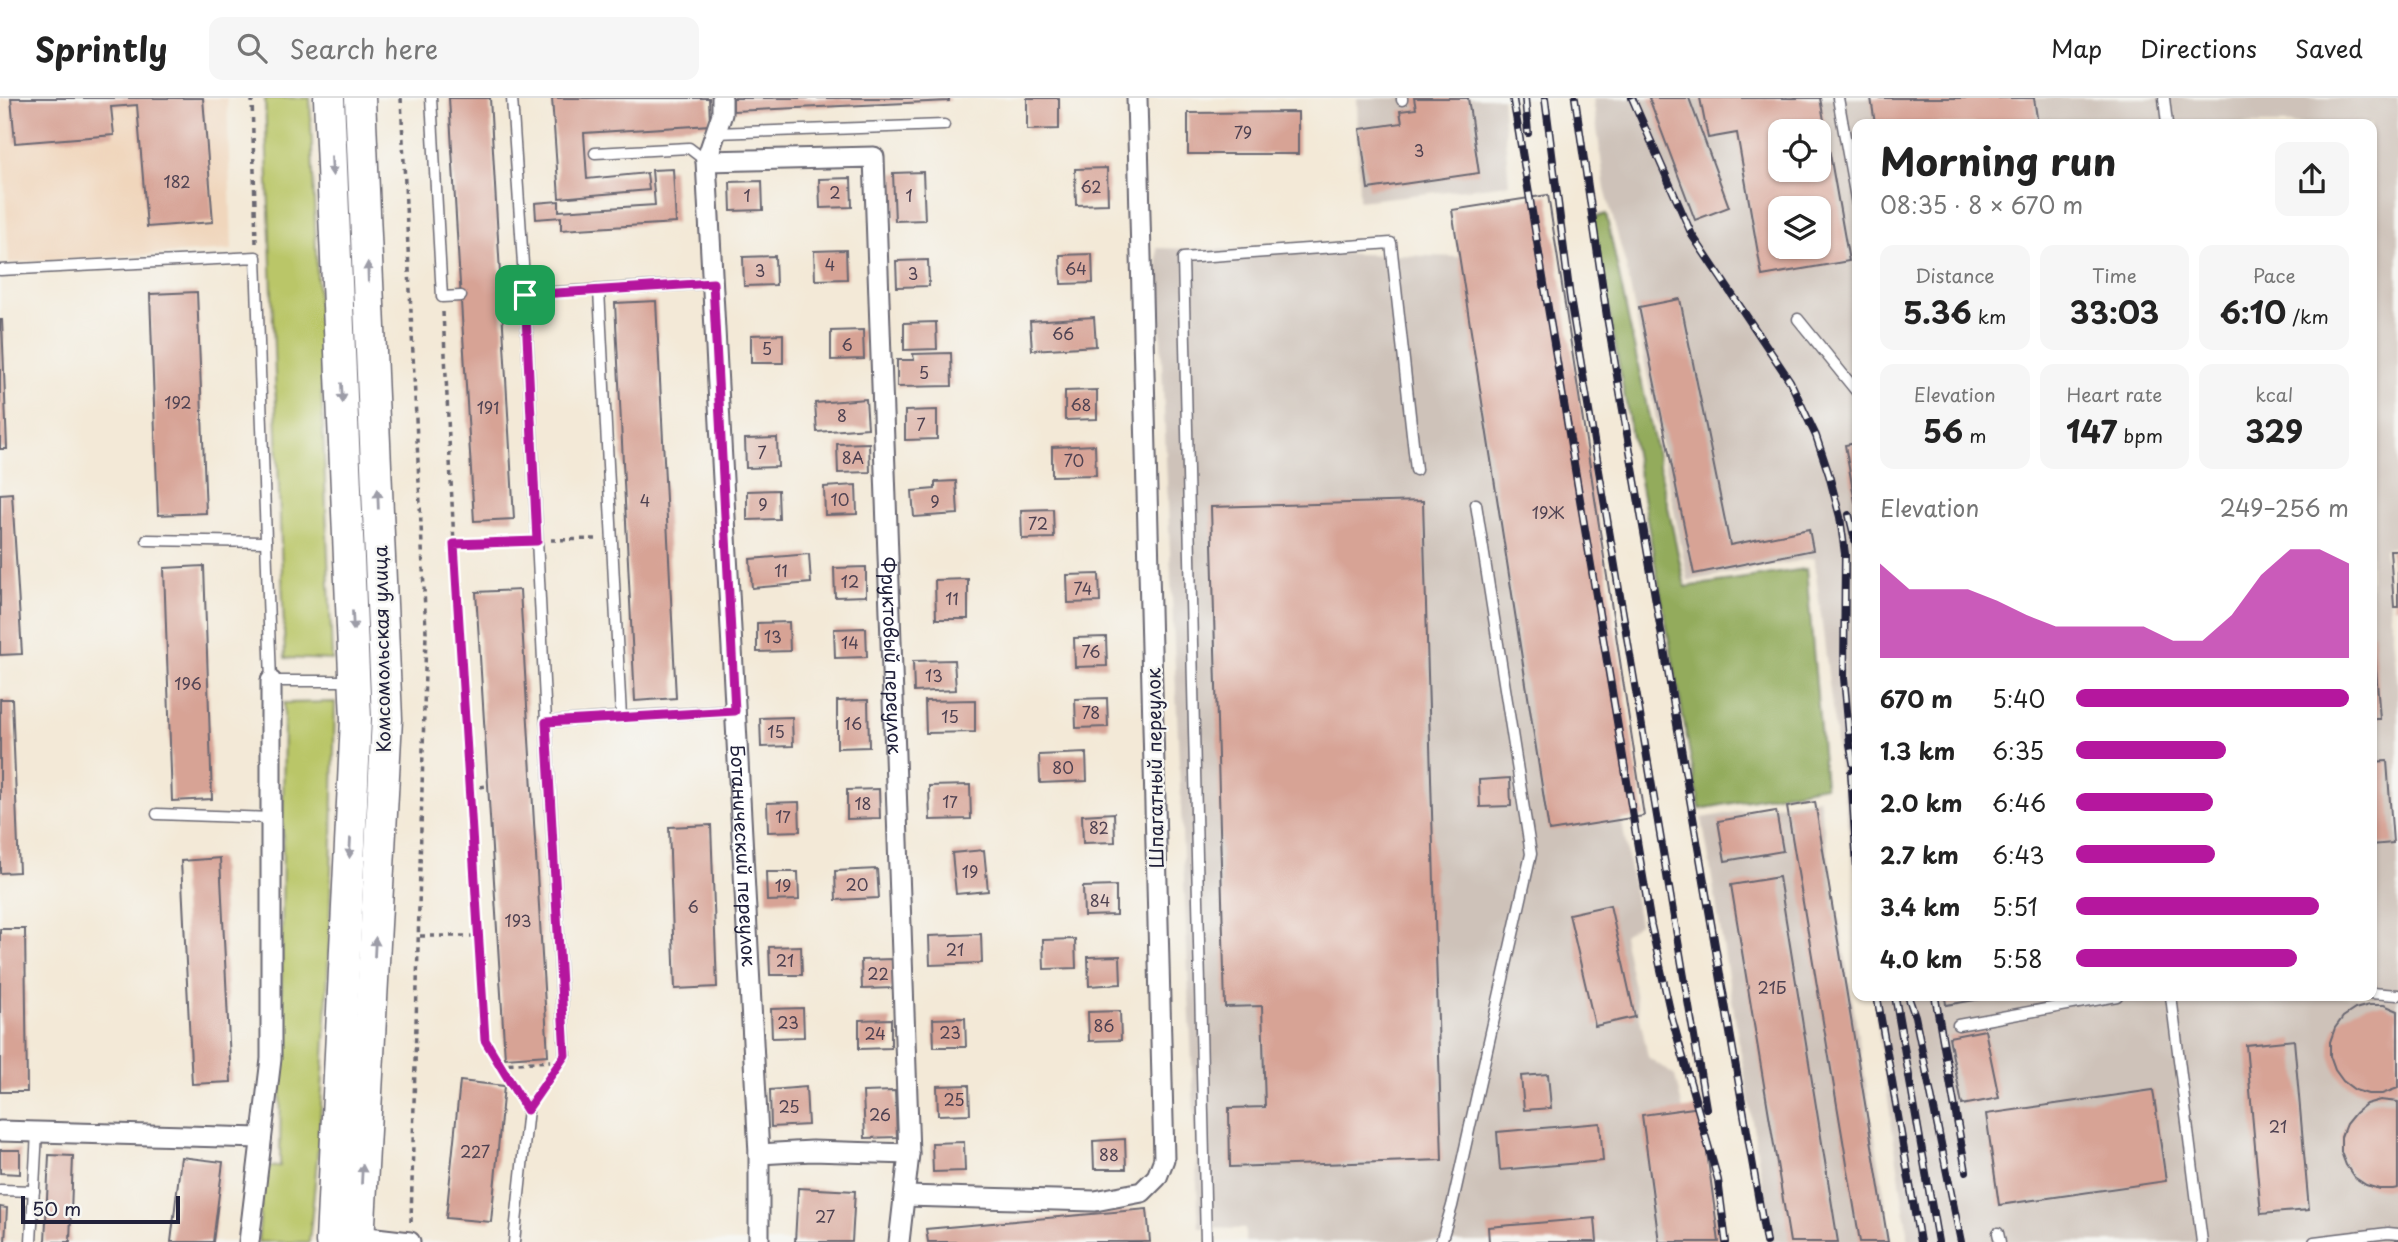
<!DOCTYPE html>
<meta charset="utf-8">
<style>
:root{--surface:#fff;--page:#f6f6f6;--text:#222;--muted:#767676;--line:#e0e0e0;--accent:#b5179e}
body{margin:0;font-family:"Playpen Sans",sans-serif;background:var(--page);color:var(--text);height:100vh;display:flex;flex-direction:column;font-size:26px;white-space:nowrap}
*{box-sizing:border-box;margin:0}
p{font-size:23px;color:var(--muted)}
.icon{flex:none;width:38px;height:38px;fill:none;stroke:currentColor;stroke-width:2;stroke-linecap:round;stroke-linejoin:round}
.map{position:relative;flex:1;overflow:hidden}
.side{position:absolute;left:1852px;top:21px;width:525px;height:882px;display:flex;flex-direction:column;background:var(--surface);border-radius:14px;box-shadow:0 2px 5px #0004}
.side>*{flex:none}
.tools{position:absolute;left:1768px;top:21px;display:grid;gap:14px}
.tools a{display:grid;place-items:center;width:63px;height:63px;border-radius:14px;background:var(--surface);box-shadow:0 2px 5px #0004;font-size:35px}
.scale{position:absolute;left:21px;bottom:18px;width:159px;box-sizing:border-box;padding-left:7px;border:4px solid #22223b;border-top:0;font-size:19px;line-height:24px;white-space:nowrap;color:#22223b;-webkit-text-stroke:5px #f6f6f2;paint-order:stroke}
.pin{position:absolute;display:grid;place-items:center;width:60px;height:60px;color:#fff;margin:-30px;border-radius:14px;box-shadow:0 4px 10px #0006}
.round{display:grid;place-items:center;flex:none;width:74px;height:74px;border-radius:14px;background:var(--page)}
.head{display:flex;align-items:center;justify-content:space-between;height:119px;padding:0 28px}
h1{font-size:38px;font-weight:700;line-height:52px}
.stats{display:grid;grid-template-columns:repeat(3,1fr);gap:10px;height:119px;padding:7px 28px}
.stats div{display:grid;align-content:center;border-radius:14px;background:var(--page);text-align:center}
.stats b{font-size:30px;font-weight:700}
.stats small{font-size:19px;font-weight:400}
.stats p{font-size:19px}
.chart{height:196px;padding:14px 28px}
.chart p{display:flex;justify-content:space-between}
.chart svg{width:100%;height:126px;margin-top:7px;fill:var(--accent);opacity:.7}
ul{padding:0 28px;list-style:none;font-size:23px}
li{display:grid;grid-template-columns:112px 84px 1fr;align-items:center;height:52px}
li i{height:18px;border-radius:9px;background:var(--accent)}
header{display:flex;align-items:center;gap:42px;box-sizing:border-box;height:98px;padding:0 35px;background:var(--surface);border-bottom:2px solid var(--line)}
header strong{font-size:33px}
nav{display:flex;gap:38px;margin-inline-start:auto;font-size:24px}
.search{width:490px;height:63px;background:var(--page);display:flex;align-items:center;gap:18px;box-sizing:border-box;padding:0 24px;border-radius:14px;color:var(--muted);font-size:26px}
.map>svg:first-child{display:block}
.built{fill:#f0d6bc}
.industrial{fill:#cec2b9;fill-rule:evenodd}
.green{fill:#bac668;stroke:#6e7452;stroke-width:2}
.forest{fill:#93ab5c;stroke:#5a664c;stroke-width:2}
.building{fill:#d7a395;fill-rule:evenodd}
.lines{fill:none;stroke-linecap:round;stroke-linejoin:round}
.lane-casing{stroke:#6b6872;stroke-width:13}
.street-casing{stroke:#6b6872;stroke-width:23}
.primary-casing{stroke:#6b6872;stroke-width:33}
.path{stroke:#6b6872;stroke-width:3.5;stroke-dasharray:5 5;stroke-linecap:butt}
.lane{stroke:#fff;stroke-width:10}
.street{stroke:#fff;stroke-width:19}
.primary{stroke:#fff;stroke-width:30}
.rail-casing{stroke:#22223b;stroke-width:8}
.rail{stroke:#f6f6f2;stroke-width:5;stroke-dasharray:16;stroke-linecap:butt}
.oneway{fill:#9c9ca7}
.route-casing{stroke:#fff;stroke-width:14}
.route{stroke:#b5179e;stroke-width:9}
.labels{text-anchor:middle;stroke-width:5;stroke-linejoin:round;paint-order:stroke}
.number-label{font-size:16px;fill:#4f4252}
.street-label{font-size:19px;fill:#22223b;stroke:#f6f6f2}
</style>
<header>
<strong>Sprintly</strong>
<div class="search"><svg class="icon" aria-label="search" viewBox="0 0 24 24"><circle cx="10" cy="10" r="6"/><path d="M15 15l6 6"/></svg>Search here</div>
<nav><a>Map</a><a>Directions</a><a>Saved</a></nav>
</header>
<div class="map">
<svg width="2398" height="1144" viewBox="0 0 2398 1144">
<rect width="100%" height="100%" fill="#f6f6f2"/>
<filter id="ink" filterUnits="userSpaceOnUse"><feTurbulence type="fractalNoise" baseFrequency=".0143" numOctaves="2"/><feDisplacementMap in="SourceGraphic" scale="14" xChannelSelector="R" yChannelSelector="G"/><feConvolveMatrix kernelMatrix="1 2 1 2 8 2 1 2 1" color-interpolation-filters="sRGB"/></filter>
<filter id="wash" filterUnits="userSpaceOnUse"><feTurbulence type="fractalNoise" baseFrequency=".00686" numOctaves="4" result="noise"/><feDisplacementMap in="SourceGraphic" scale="28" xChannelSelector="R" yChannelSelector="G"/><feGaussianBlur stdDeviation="1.57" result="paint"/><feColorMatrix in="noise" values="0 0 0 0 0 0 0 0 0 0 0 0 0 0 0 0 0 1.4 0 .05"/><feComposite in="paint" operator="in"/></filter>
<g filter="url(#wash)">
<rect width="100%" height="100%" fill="#f3e9d7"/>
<path class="built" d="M0,0H227L232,152L9,165Z"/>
<g class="industrial">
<path d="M1357,0H1502L1509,86L1359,103Z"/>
<path d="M1593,0H2398V448L2384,451L2398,588V1144H1909L1873,898H2371V26H1857V783L1839,668L1814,460L1688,483L1626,168L1605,91ZM1780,33H1818V72H1780ZM1780,110H1818V149H1780Z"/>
<path d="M1157,150L1529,161L1639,826L1623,837L1648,959L1675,978L1694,1059L1709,1144H1245V1131L1199,1130Z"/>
<path d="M1819,700L1892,1144H1772L1702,720Z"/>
</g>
<g class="green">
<path d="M265,0H310L332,562L285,560Z"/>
<path d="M335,604C331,784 329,965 309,1144H258L264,1070L280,1068L284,605Z"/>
</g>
<path class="forest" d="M1606,116L1685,489L1806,471L1825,688L1700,711L1592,120Z"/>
<g id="blocks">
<g class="building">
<path d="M11,0H203L213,124L147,129L137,7L111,9L114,37L15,45Z"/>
<path d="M449,0H490L514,421L474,423Z"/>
<path d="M552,0H709L710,27L584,35L587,81L647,75L649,92L559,100Z"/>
<path d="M733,0H949V3L733,13Z"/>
<path d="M1027,0H1059V31L1027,32Z"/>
<path d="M1414,0H1468L1479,75L1368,91L1360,31L1402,25L1400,13L1416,11Z"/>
<path d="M1649,0H1689L1729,109L1695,122Z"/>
<path d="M1700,0H1820L1849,163L1762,178L1737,35L1708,40ZM1780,33H1818V72H1780ZM1780,110H1818V149H1780Z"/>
<path d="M1871,0H2034L2038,26H1875Z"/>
<path d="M1298,14V56H1188V15Z"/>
<path d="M1107,70L1108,106L1076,107L1075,71Z"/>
<path d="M673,71L676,125L561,132V119L536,121L535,105L559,103V113L655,107L652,72Z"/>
<path d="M923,74L925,122L895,123L893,75Z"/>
<path d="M851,80L852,109L820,110L819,81Z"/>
<path d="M762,83L763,112L731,113L730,84Z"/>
<path d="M1548,97L1644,718L1549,733L1452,112Z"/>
<path d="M846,152L847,181L815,182L814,153Z"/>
<path d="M1092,156L1093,185L1061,186L1060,157Z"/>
<path d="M775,158L776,187L744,188L743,159Z"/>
<path d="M928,162L929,188L897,189L896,163Z"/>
<path d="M197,194L206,415L158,417L150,196Z"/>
<path d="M1680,201L1730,447L1809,431L1813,452L1694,476L1639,209Z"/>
<path d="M656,203L676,600L635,603L615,205Z"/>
<path d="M1094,219L1096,248L1032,252L1030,223Z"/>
<path d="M0,222H2L7,351H0Z"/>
<path d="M936,224L937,251L904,252V225Z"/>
<path d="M863,232L864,261L831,262V233Z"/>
<path d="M783,236V265H751V237Z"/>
<path d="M951,255L952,288L897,289V262H914L913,256Z"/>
<path d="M1097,292V321L1065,322V293Z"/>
<path d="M866,301L868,330L817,334L815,305Z"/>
<path d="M937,312V341L905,342V313Z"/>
<path d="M777,340L778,369L746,370L745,341Z"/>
<path d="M869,345L870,374L838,375L837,346Z"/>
<path d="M1857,345V404H1855L1845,347Z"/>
<path d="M1095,347L1096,377L1052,378V349Z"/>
<path d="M956,383L958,416L914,419L912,393L935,391V384Z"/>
<path d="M856,387L857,416L825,417L824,389Z"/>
<path d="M778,392L779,421L747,422V393Z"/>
<path d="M12,395L22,556L0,557V396Z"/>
<path d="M1423,403L1442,1062L1230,1069L1229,1010L1265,1009L1262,908L1225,909L1211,409Z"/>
<path d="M1053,411L1054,440L1022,441L1021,412Z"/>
<path d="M2390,452H2398V509H2394Z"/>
<path d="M809,456L811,485L752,490L750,461Z"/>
<path d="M204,468L212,701L172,703L164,470Z"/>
<path d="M866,469V498L835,499L834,470Z"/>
<path d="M1099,476L1100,504L1068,505L1067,477Z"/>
<path d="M968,481V521H936L935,482Z"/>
<path d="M520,492L548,957L505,960L476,494Z"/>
<path d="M789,524L790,553L757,554V525Z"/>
<path d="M866,530L867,559L835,560L834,531Z"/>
<path d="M2371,534H2373L2380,621H2371Z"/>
<path d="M1106,539L1107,568L1075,569L1074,540Z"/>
<path d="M954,562L956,592L914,594L913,563Z"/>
<path d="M1107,600L1108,629L1076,630L1075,601Z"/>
<path d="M0,601H12L19,774L0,775Z"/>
<path d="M868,602L869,649L837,650V603Z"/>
<path d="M975,602V634L926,635L925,603Z"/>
<path d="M792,619L793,648L761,649L760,620Z"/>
<path d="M1086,655L1087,683L1040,685L1039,657Z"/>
<path d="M2387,663L2393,745L2371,747V664Z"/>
<path d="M1510,680L1511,708L1480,709L1479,682Z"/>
<path d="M970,687L971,721L930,722L929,688Z"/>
<path d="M879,691L880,720L847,721V692Z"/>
<path d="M799,704L800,733L768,734L767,705Z"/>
<path d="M1815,704L1888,1144H1860L1787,709Z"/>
<path d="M1776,713L1783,753L1725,763L1718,723Z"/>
<path d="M1114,715L1115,744L1083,745L1082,717Z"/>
<path d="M711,727L717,889L675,891L669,729Z"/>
<path d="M984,752L988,793L956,796L952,755Z"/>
<path d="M220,760L231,984L192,986L181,763Z"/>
<path d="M877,771L879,800L836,802L835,773Z"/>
<path d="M766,774H798L799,802L767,803Z"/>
<path d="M1779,779L1838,1144H1790L1765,993L1731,787Z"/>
<path d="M1116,788V817L1084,818L1083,789Z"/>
<path d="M1610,807L1635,919L1595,928L1569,816Z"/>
<path d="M0,831H25L27,994H0Z"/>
<path d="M981,836L982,865L930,867L929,838Z"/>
<path d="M1075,841L1076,870L1044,871L1043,842Z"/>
<path d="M801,848L802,877H770L769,849Z"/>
<path d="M1120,858L1121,886L1089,888L1088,859Z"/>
<path d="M893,861L894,890L862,891L861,862Z"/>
<path d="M1945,898H1993V899L1946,907Z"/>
<path d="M2369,907H2384L2398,913V990L2382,996H2368L2355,992L2343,983L2335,972L2330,958V944L2335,930L2343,919L2355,911Z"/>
<path d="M803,910L804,939L772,940L771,911Z"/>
<path d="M1120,913L1121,942L1089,943L1088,914Z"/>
<path d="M965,920L966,949H934L933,921Z"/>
<path d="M891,921V950L859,951V922Z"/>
<path d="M1985,932L1999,1000L1962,1007L1949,939Z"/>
<path d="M2294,942L2309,1112L2261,1116L2246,947Z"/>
<path d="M1548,976L1551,1010L1524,1012L1521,978Z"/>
<path d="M460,983L504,988L491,1124L446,1120Z"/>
<path d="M969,987L970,1016L938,1017L937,988Z"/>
<path d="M806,989L808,1027L771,1029L770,992Z"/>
<path d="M2153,992L2166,1083L1999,1107L1986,1016Z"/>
<path d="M895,993L897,1039L865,1040L863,994Z"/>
<path d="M2380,1002L2398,1004V1090L2393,1091H2379L2366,1087L2354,1079L2346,1067L2341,1054V1039L2346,1026L2355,1015L2366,1006Z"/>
<path d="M1701,1009L1719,1144H1659L1642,1017Z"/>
<path d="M1600,1025L1603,1063L1500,1072L1497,1034Z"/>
<path d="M1125,1041L1126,1071H1094L1093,1043Z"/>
<path d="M964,1044L965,1073L933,1074L932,1045Z"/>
<path d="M0,1052H20V1076L0,1075Z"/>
<path d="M49,1057L73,1058L70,1144H45Z"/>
<path d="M181,1059L223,1064L213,1144H171Z"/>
<path d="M798,1090L855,1093L852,1144H795Z"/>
<path d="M0,1109L7,1110L5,1144H0Z"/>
<path d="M1147,1111L1150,1144H928L926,1131Z"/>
<path d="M1595,1120L1597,1144H1489L1488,1129Z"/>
</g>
</g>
</g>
<g filter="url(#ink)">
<use href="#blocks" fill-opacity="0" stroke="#6b6872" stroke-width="2"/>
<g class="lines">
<g class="lane-casing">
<g id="lane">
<path d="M431,0L442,199L461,198"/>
<path d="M1402,0V2"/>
<path d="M1838,0L1857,106"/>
<path d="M2164,0L2167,26"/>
<path d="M716,35L944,27"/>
<path d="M595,55L689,50L706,63"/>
<path d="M0,172L256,159L271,583H351"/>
<path d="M599,192L621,619L546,624L525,196L713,185"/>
<path d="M501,197L525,196L512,0"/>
<path d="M1798,221L1857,294"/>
<path d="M147,442L266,444"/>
<path d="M621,619L735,613"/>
<path d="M546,624L565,957"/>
<path d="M157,716L271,720"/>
<path d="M2371,895L2398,897"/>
<path d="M2171,898L2202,1144"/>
<path d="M1958,927L2117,898"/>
<path d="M0,1092L34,1093"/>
<path d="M1998,1135L2000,1144"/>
<path d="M31,1144L37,1034"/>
<path d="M514,1144L528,1011"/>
<path d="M1206,1144L1183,160L1391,145L1416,372"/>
<path d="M1441,1144L1452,1108L1531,756L1476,406"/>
<path d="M2314,1144L2388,1135L2398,1136"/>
</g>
</g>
<g class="street-casing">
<g id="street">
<path id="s1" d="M722,0V16L706,63L759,1056V1144"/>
<path id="s2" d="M706,63L874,59L909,1056L899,1144"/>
<path d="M0,1033L261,1040"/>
<path d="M759,1056L812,1053L909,1056"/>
<path d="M905,1098L1095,1103L1142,1094L1157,1079L1164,1061L1137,0"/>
<path d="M359,1138L410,1144"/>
<path d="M249,1144L271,961V583"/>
</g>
</g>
<g class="primary-casing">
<g id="primary">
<path d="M329,0L356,621L331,1144"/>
<path d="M359,1144L387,621L360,0"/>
</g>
</g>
<g class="path">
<path d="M252,0L256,145"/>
<path d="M401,0L426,534L411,1124"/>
<path d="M443,214L454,446L522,444"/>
<path d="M551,442L596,441"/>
<path d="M454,446L479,838"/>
<path d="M470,690L488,688"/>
<path d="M420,838H479L485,942L500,966L550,963"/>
<path d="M500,966L521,1000"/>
<path d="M536,999L558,968"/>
</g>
<use href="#lane" class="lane"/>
<use href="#street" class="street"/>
<use href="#primary" class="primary"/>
<g class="rail-casing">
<g id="rail">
<path d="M1513,0L1651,827L1671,917L1718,1082L1726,1144"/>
<path d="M1525,0L1528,35"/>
<path d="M1545,0L1570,200L1706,1010"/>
<path d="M1575,0L1607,219L1766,1144"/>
<path d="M1632,0L1692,137L1790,283L1816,338L1829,377L1840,419L1845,456L1844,580L1850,646L1857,686"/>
<path d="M1849,417L1857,450"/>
<path d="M1851,675L1857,769"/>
<path d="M1877,898L1920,1144"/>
<path d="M1895,898L1938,1144"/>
<path d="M1908,898L1915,918L1961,1144"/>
<path d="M1935,898L1966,1073"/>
</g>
</g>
<use href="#rail" class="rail"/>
</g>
<defs><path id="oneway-solid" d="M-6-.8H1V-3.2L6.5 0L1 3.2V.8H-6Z" transform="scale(1.75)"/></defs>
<g class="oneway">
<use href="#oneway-solid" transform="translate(332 68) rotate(87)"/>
<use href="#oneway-solid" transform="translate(368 174) rotate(-92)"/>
<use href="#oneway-solid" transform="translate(342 295) rotate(87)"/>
<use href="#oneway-solid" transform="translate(378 401) rotate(-92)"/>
<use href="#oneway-solid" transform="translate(353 523) rotate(87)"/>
<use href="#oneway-solid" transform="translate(350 750) rotate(93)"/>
<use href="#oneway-solid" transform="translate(375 849) rotate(-87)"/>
<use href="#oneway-solid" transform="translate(362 1076) rotate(-87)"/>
</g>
</g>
<g class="lines" filter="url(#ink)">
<g class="route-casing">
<path id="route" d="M713,185L735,613L546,624L565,957L527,1012L485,942L454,446L537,443L525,197Z"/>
</g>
<use href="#route" class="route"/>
</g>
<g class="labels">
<g class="number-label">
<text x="1243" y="41">79</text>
<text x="1419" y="59">3</text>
<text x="177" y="90">182</text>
<text x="1091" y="95">62</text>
<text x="835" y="101">2</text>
<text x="747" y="104">1</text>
<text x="909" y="104">1</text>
<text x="830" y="173">4</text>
<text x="1076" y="177">64</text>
<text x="760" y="179">3</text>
<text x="913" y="182">3</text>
<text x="1063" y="242">66</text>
<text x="847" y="253">6</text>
<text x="767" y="257">5</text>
<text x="924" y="281">5</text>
<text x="178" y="311">192</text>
<text x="1081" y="313">68</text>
<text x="488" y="316">191</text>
<text x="842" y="324">8</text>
<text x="921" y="333">7</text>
<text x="762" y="361">7</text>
<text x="853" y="366">8А</text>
<text x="1074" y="369">70</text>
<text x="840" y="408">10</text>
<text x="645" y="409">4</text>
<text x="935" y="410">9</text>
<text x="763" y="413">9</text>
<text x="1548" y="421">19Ж</text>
<text x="1038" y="432">72</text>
<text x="781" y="479">11</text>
<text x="850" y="490">12</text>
<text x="1083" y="497">74</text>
<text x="952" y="507">11</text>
<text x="773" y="545">13</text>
<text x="850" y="551">14</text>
<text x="1091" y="560">76</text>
<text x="934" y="584">13</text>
<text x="188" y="592">196</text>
<text x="1091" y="621">78</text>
<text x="950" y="625">15</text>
<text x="853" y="632">16</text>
<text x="776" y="640">15</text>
<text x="1063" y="676">80</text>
<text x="950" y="710">17</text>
<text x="863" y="712">18</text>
<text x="783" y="725">17</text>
<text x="1099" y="736">82</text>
<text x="970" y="780">19</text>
<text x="857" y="793">20</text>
<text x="783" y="794">19</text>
<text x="1100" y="809">84</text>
<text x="693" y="815">6</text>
<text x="518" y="829">193</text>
<text x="955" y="858">21</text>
<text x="785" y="869">21</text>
<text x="878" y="882">22</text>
<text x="1772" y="896">21Б</text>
<text x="788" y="931">23</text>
<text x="1104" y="934">86</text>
<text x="950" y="941">23</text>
<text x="875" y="942">24</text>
<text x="954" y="1008">25</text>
<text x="789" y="1015">25</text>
<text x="880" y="1023">26</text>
<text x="2278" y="1035">21</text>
<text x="475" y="1060">227</text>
<text x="1109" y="1063">88</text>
<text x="825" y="1125">27</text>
</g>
<g class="street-label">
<text transform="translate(382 551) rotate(-91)" y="7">Комсомольская улица</text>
<text dy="7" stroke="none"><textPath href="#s2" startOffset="667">Фруктовый переулок</textPath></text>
<text transform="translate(1155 670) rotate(-91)" y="7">Шпагатный переулок</text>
<text dy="7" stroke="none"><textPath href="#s1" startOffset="761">Ботанический переулок</textPath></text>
</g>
</g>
</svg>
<div class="tools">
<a><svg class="icon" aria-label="locate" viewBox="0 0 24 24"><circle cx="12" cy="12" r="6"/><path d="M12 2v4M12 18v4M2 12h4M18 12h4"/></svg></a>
<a><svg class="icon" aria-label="layers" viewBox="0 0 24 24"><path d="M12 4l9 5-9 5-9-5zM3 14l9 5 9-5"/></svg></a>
</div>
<div class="scale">50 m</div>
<div class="pin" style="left:525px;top:197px;background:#1e9e55"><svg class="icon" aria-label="arrive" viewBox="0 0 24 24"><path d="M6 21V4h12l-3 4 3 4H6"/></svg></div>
<section class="side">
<div class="head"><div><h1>Morning run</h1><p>08:35 · 8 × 670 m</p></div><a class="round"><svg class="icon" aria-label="share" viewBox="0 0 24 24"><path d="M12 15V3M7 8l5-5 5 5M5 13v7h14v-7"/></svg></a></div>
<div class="stats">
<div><p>Distance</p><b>5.36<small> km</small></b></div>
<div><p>Time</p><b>33:03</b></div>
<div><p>Pace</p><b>6:10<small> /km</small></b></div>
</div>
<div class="stats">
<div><p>Elevation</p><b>56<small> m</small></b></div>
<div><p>Heart rate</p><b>147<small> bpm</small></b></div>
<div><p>kcal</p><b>329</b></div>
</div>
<div class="chart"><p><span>Elevation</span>249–256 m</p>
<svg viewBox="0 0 160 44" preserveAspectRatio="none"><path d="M0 44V11L10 20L20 20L30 20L40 24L50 29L60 33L70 33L80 33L90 33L100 38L110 38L120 29L130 15L140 6L150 6L160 11V44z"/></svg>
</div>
<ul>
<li><b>670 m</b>5:40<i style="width:100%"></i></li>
<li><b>1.3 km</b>6:35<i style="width:55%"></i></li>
<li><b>2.0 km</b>6:46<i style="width:50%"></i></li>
<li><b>2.7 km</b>6:43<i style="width:51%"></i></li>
<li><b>3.4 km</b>5:51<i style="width:89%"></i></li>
<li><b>4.0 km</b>5:58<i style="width:81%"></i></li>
</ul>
</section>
</div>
